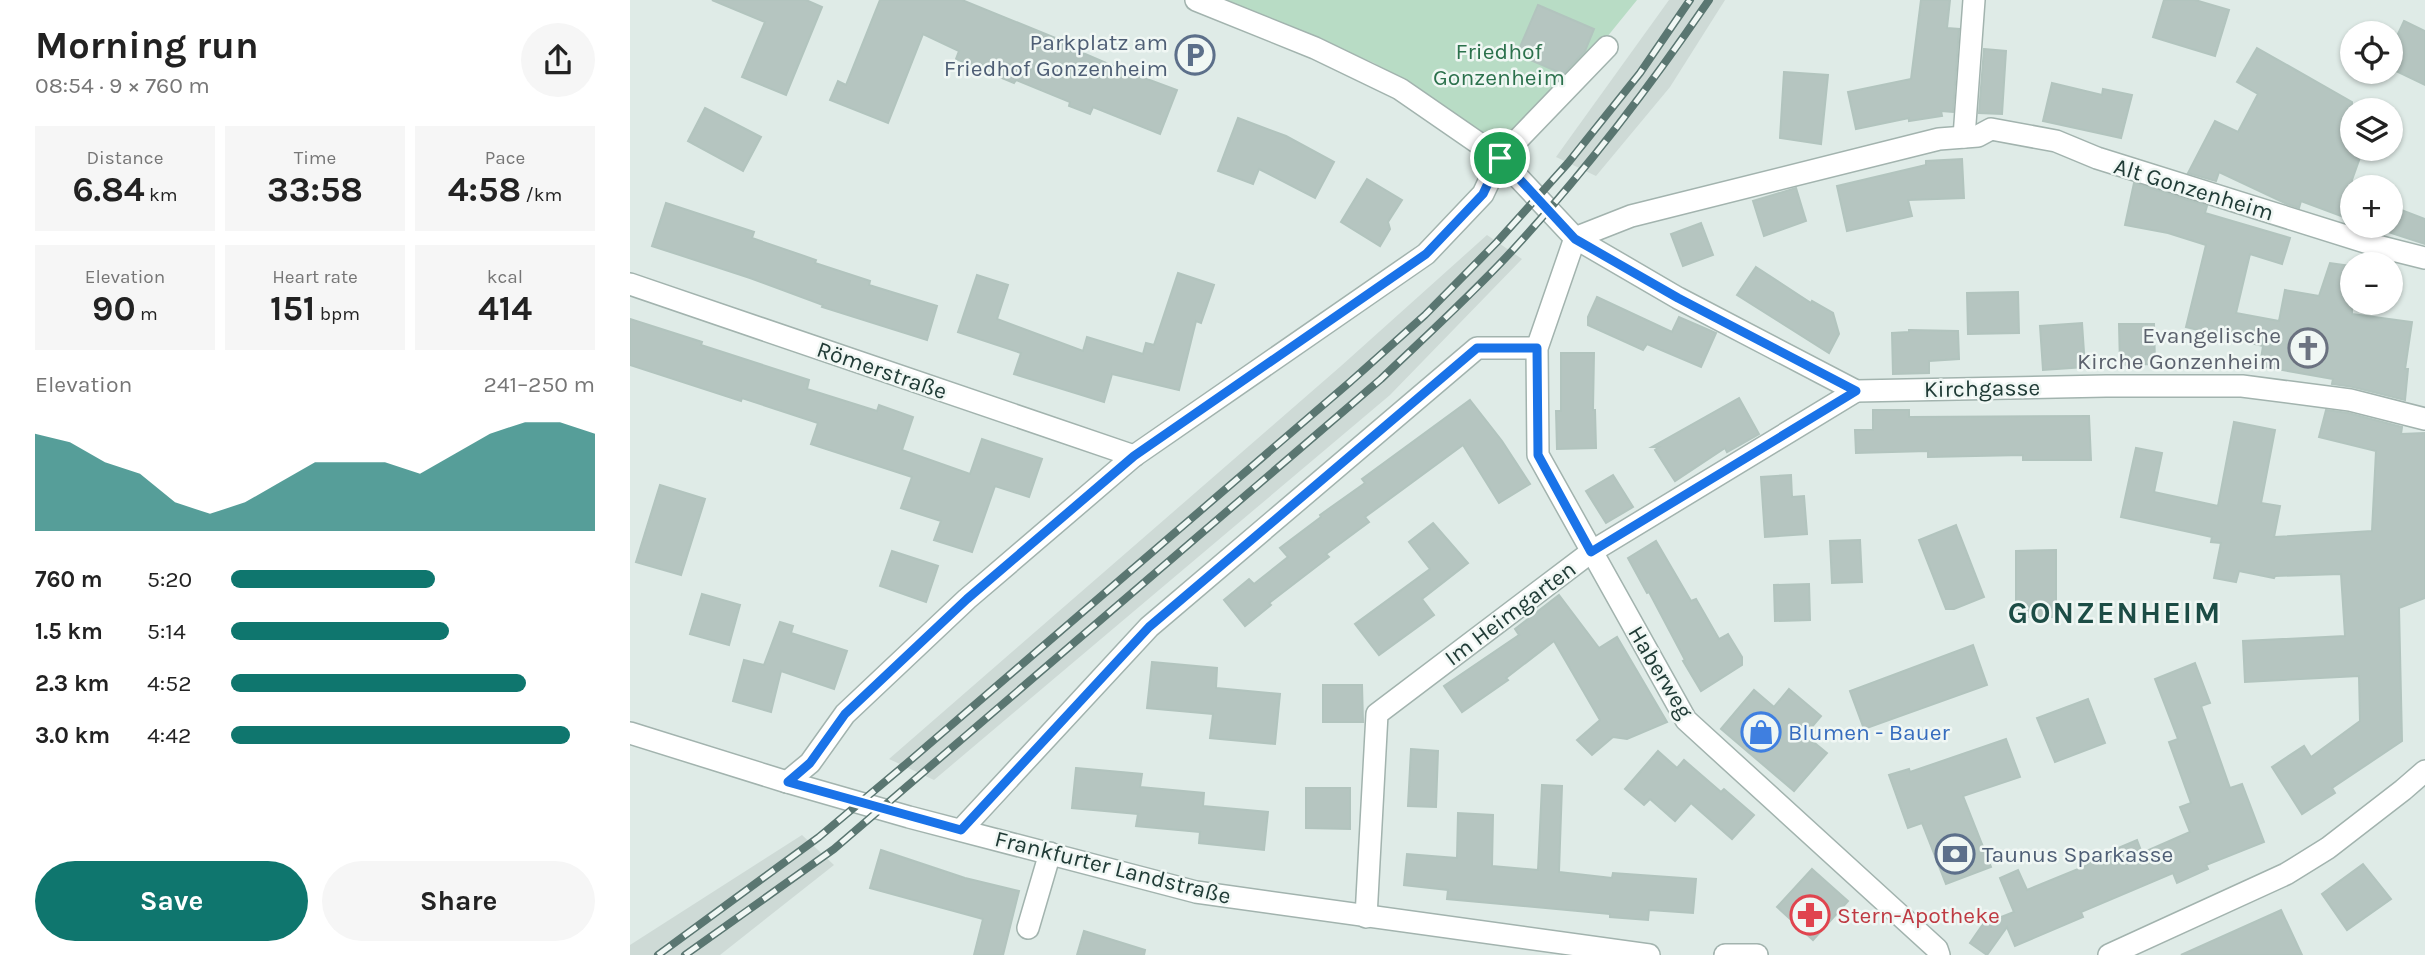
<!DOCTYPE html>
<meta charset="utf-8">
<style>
:root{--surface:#fff;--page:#f6f6f6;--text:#222;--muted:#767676;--accent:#0f766e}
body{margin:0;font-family:Karla,sans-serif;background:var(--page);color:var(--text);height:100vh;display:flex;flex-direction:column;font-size:26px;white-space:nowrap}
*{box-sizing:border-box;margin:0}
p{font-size:23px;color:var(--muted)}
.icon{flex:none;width:38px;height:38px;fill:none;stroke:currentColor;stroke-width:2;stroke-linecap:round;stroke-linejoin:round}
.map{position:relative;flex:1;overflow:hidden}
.panel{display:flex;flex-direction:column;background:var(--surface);width:630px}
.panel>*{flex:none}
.controls{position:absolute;left:1710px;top:21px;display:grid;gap:14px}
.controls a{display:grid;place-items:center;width:63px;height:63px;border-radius:50%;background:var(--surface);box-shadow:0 2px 5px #0004;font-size:35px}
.pin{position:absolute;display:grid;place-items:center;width:60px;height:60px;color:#fff;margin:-30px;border:4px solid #fff;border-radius:50%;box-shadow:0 2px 7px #0007}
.round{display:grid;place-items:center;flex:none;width:74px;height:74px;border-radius:37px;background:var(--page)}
.overview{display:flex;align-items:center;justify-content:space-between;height:119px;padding:0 35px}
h1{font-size:38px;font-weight:700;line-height:52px}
.metrics{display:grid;grid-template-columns:repeat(3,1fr);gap:10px;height:119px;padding:7px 35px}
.metrics div{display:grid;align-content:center;border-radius:0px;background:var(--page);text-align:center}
.metrics b{font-size:35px;font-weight:700}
.metrics small{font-size:19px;font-weight:400}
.metrics p{font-size:19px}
.chart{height:196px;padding:14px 35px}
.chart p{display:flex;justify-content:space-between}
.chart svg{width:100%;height:126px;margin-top:7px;fill:var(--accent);opacity:.7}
.primary-button{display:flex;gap:14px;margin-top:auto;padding:14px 35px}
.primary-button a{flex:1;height:80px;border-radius:42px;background:var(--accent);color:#fff;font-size:28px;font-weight:700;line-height:80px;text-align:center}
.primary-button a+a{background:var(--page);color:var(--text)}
ul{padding:0 35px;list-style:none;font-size:23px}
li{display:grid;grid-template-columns:112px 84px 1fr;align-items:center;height:52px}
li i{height:18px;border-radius:9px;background:var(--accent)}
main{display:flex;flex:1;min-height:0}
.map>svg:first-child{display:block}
.built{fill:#cedad6}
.green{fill:#b8dcc5}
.building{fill:#b5c5c0;stroke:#b2c4be;stroke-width:2}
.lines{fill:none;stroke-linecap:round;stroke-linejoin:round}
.minor-casing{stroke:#a2b3ae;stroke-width:24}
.minor{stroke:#fff;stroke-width:21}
.rail-casing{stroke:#5a7671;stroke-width:8}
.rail{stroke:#f0f7f4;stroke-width:5;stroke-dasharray:16;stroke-linecap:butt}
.route-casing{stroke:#fff;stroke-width:14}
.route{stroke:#1a73e8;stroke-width:9}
.labels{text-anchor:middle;stroke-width:5;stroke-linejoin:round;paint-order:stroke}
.service-label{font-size:23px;fill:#4e5e75;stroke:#f0f7f4;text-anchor:end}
.park-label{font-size:23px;fill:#2b714c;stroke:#f0f7f4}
.street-label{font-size:23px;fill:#203b36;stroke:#f0f7f4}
.worship-label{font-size:23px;fill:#5b616d;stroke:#f0f7f4;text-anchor:end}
.shop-label{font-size:23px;fill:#366cbe;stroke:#f0f7f4;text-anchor:start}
.health-label{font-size:23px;fill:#be3a42;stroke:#f0f7f4;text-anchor:start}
.district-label{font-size:30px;font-weight:bold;letter-spacing:2px;fill:#1c4c45;stroke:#f0f7f4}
</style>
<main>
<section class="panel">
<div class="overview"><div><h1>Morning run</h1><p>08:54 · 9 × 760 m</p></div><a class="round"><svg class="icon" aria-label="share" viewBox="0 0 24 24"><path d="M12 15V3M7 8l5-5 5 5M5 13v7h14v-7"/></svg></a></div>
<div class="metrics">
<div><p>Distance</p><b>6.84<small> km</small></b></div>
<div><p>Time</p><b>33:58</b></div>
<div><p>Pace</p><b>4:58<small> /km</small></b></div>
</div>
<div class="metrics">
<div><p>Elevation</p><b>90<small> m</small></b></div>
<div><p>Heart rate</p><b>151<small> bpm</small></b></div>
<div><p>kcal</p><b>414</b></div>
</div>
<div class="chart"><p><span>Elevation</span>241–250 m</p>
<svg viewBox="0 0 160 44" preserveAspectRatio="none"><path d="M0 44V10L10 13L20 20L30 24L40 34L50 38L60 34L70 27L80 20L90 20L100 20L110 24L120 17L130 10L140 6L150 6L160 10V44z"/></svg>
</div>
<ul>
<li><b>760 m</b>5:20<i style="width:56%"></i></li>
<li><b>1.5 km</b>5:14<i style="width:60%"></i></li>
<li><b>2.3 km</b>4:52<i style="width:81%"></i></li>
<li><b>3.0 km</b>4:42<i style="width:93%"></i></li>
</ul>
<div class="primary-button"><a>Save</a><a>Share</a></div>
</section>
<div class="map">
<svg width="1795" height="955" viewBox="0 0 1795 955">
<rect width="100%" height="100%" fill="#dfebe7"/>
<g class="built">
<path d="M1039,0H1095L1040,87L966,176L926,157Z"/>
<path d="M857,235L892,259L760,395L304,780L259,759L711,366Z"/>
<path d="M172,835L204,865L90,955H0V945Z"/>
</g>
<path class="green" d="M596,0H1007L938,85L877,147L744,63Z"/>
<g class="building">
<path d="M82,0H176L192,7L156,95L112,77L135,22Z"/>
<path d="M250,0H332L433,41L432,44L490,69L547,90L530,134L463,107L460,114L439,106L440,102L386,80L384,83L326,59L329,51L293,34L258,123L200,100L208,81L216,85Z"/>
<path d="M1291,0H1320L1317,28L1329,29L1323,112L1311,111L1312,116L1279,121V118L1226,129L1218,92L1281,79Z"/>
<path d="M1534,0H1565L1599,10L1585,56L1523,37Z"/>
<path d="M908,5L964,29L955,51L933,74L887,54Z"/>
<path d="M1774,21L1795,31V85L1760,68V51Z"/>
<path d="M1627,48L1722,102V149H1733L1722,180V220L1671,201L1669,208L1657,204L1589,172L1586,181L1558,173L1585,121L1608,132L1628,94L1607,82Z"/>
<path d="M1354,49L1376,51L1372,114L1349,113Z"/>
<path d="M1154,72L1198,75L1191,144L1150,138Z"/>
<path d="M1422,83L1472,95L1473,89L1502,95L1491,138L1413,121Z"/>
<path d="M75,108L131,137L113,171L58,141Z"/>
<path d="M608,118L656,136L704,162L685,198L629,169L623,184L588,171Z"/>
<path d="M1332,159L1334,198L1278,200L1282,216L1217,231L1207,186L1296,165V161Z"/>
<path d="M737,179L772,200L758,222L760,229L750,246L711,222Z"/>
<path d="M1504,183L1577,206L1575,213L1660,238L1652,264L1620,254L1606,313L1649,321L1655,290L1689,296L1700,263L1722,266V314L1782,322L1775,369H1778L1775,400L1723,387L1702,384L1703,379L1630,366L1633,346L1556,327L1576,245L1538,233L1495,225Z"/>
<path d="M1166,188L1176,221L1134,236L1123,201Z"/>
<path d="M36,203L124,232L122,238L186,260L185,263L240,281L239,285L307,306L297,340L192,307L193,305L120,278L22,246Z"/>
<path d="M1766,208L1795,219V244L1755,231L1758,226H1760Z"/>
<path d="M1071,223L1083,255L1053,266L1041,234Z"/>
<path d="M1126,267L1181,303L1182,301L1203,313L1209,334L1199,353L1107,295Z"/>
<path d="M548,273L584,285L571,323L566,321L549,390L482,374L474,402L384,374L391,353L328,332L347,275L378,285L367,319L453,351L457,337L513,354L516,343L524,345Z"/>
<path d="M1388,292L1389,333L1338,334L1337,293Z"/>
<path d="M967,297L1042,332L1049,317L1086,333L1071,367L1017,344L1013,350L958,325V317Z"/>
<path d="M0,319L72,342L71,345L179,380L177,389L247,411L249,405L283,417L272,450L340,474L352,439L412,459L399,497L365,486L342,552L304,540L311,521L271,508L282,477L181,444L188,423L112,398L111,401L0,365Z"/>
<path d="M1452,323L1455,367L1413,370L1410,326Z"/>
<path d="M1489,324H1524L1525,364L1490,365Z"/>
<path d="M1279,330L1328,331L1329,359L1299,361V373L1263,374L1262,333L1279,332Z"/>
<path d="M931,353H964L963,410H965L966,448L927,449L926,411H931Z"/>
<path d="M1109,398L1129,434L1097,452L1095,448L1045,481L1025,450L1029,447H1022Z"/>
<path d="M840,400L872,441L900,484L869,503L833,445L735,517L739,522L696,554L699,557L639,603L641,605L615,626L594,600L619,579L624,584L658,557L650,548L691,517L690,515L735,483L732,479Z"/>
<path d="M1243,410H1279V417L1459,416L1461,460H1393V455L1298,457V451L1226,453L1225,430H1243Z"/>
<path d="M1696,410L1718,413L1772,427L1771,434L1795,433V598L1769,608L1772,741L1702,788L1705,793L1672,814L1642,767L1674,746L1681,757L1730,721L1729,676L1615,682L1613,641L1715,636L1711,574L1645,576L1644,578L1609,571L1606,582L1584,578L1591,543L1581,542L1582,537L1491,517L1506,448L1532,453L1524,492L1588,506L1604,422L1645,430L1631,503L1650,506L1644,537L1742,531L1746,451L1689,437Z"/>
<path d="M983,475L1003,507L976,523L956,491Z"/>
<path d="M1161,475L1162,497L1174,496L1177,534L1135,537L1131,477Z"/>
<path d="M30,485L75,499L51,575L6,562Z"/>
<path d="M803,523L838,563L792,599L804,615L749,655L725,624L800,569L779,542Z"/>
<path d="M1326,525L1354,597L1324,609H1316L1289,540Z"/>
<path d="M1230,540L1232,582L1202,583L1200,541Z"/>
<path d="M1026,541L1061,601L1066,599L1089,639L1098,634L1112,657V665L1071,691L1053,661L1055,660L1019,592L1017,593L998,558Z"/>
<path d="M1426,550V617H1386V551Z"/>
<path d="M262,551L308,566L296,602L250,586Z"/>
<path d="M1179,584L1180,620L1145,621L1144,585Z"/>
<path d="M72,594L110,605L99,645L60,634Z"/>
<path d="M929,595L969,648L987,637L1037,722L997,739L983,737L962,755L947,740L970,720L924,641L876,678L878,680L832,712L814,686L889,635L885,629Z"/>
<path d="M150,622L163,626L161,633L217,651L204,689L151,671L141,712L103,701L114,660L134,665Z"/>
<path d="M1343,645L1357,685L1234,729L1220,691Z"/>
<path d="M522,662L587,668L586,688L650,694L645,744L580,738L583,714L517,708Z"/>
<path d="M1565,663L1580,703L1571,706L1600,788L1612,784L1634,842L1576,865L1578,869L1547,883L1543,873L1451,912L1453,917L1385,946L1377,927L1357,955L1340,943L1353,924L1384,912L1370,878L1388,870L1397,890L1458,865L1457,861L1507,840L1512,853L1560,832L1550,807L1561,803L1539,742L1548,739L1525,679Z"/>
<path d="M693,685H732L733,722H693Z"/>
<path d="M1159,689L1191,716L1175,735L1197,753L1164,791L1091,729L1124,690L1144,707Z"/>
<path d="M1458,699L1475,743L1425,762L1407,718Z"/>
<path d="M1376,739L1390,777L1333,796L1361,867L1316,884L1292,823L1278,828L1259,775L1279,769L1280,772Z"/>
<path d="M781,749L808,751L806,807L778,806Z"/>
<path d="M1028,751L1047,768L1054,760L1091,792L1094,789L1124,815L1102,839L1061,803L1045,821L1020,799L1014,805L995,789Z"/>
<path d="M446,768L512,774L510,787L574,793L573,806L638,812L634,850L569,843L570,832L506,826L508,814L442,808Z"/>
<path d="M912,785L932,786L929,872L982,878L983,873L1066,879L1063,913L1019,910L1018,920L980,917V914L817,899L818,890L774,885L777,854L827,858L828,813L863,815L862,866L908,870Z"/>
<path d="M676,788H720V829L676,828Z"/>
<path d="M251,850L335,878L389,891L373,955H344L353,919L240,888Z"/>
<path d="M1733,864L1761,899L1717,930L1692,894Z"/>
<path d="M1182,869L1218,901L1183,940L1147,907Z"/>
<path d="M1651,910L1672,955H1551Z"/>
<path d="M454,931L515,950L514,955H447Z"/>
</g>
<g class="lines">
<g class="minor-casing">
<g id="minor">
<path d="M566,0L685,48L770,89L870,158L945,238L1048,298L1226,391L1476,386H1612L1720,400L1795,419"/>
<path d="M1334,137L1344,0"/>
<path d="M945,238L1001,216L1309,139L1348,136L1361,129L1426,141L1467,158L1751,247L1795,258"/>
<path d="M945,238L907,348L908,455L1056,720L1307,949L1309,955"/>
<path d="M0,284L504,456"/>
<path d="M0,733L157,782L279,817L566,892L1019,955"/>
<path d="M157,782L180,763L215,714L337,599L504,456L796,254L853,194L870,158L977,47"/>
<path d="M331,830L519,627L847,348H907"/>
<path d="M736,917L747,714L961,552L1226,391"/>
<path d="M398,928L420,853"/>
<path d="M1095,955H1127"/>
<path d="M1479,955L1656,874L1698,848L1773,790L1795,771"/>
</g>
</g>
<use href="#minor" class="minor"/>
<g class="rail-casing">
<g id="rail">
<path d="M28,955L189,837L276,764L720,382L795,315L867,242L938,163L1010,73L1060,0"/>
<path d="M55,955L204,849L751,379C795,337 840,296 881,252C954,173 1019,88 1079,0"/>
</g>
</g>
<use href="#rail" class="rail"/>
</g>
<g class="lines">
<g class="route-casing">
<path id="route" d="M870,158L945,239L1048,298L1226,391L961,552L908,455L907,348H847L519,627L331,830L158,782L180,763L215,714L337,599L504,456L796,254L853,194Z"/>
</g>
<use href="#route" class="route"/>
</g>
<defs>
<g id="parking-ring" transform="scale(2.0125)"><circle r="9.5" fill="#f0f7f4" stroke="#5c6f8a" stroke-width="1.5"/><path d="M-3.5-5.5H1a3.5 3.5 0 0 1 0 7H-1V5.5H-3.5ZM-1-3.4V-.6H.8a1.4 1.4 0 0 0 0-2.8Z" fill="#5c6f8a"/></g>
<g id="church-ring" transform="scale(2.0125)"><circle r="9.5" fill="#f0f7f4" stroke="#6b7280" stroke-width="1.5"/><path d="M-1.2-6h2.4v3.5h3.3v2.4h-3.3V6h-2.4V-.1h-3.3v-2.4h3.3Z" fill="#6b7280"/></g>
<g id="shop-ring" transform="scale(2.0125)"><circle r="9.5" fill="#f0f7f4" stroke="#3f7fe0" stroke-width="1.5"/><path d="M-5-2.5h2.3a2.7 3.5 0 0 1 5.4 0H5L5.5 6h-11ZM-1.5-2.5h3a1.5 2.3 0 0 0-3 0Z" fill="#3f7fe0"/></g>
<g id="bank-ring" transform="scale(2.0125)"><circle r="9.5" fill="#f0f7f4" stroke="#5c6f8a" stroke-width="1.5"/><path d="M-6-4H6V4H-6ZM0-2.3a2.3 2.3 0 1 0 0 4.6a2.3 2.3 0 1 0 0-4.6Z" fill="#5c6f8a"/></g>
<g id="pharmacy-ring" transform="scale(2.0125)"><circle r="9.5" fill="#f0f7f4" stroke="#e0444e" stroke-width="1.5"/><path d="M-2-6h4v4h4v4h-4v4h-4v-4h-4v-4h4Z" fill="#e0444e"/></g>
</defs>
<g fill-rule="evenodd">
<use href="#parking-ring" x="565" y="55"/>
<use href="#church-ring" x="1678" y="348"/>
<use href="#shop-ring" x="1131" y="732"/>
<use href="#bank-ring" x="1325" y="854"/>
<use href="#pharmacy-ring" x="1180" y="915"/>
</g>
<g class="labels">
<g class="service-label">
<text x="538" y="50">Parkplatz am<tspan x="538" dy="26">Friedhof Gonzenheim</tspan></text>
<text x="1352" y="862" text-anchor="start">Taunus Sparkasse</text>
</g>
<g class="park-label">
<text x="869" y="59">Friedhof<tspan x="869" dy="26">Gonzenheim</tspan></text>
</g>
<g class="street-label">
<text transform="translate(1564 189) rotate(17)" y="8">Alt Gonzenheim</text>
<text transform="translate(252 370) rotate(19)" y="8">Römerstraße</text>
<text transform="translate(1352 388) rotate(-1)" y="8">Kirchgasse</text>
<text transform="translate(880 613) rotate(-37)" y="8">Im Heimgarten</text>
<text transform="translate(1031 672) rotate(59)" y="8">Haberweg</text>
<text transform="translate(483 867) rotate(14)" y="8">Frankfurter Landstraße</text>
</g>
<g class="worship-label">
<text x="1651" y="343">Evangelische<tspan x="1651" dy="26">Kirche Gonzenheim</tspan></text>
</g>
<g class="shop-label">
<text x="1158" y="740">Blumen - Bauer</text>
</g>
<g class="health-label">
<text x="1207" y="923">Stern-Apotheke</text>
</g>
<g class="district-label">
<text x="1485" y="623">GONZENHEIM</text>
</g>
</g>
</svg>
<div class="controls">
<a><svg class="icon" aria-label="locate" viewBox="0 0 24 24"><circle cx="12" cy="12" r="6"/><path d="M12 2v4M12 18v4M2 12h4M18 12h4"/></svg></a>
<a><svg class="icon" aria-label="layers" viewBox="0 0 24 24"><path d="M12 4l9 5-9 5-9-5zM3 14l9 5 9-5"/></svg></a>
<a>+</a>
<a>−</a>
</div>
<div class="pin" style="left:870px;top:158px;background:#1e9e55"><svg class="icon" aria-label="arrive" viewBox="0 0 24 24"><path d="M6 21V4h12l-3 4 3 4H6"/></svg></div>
</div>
</main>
